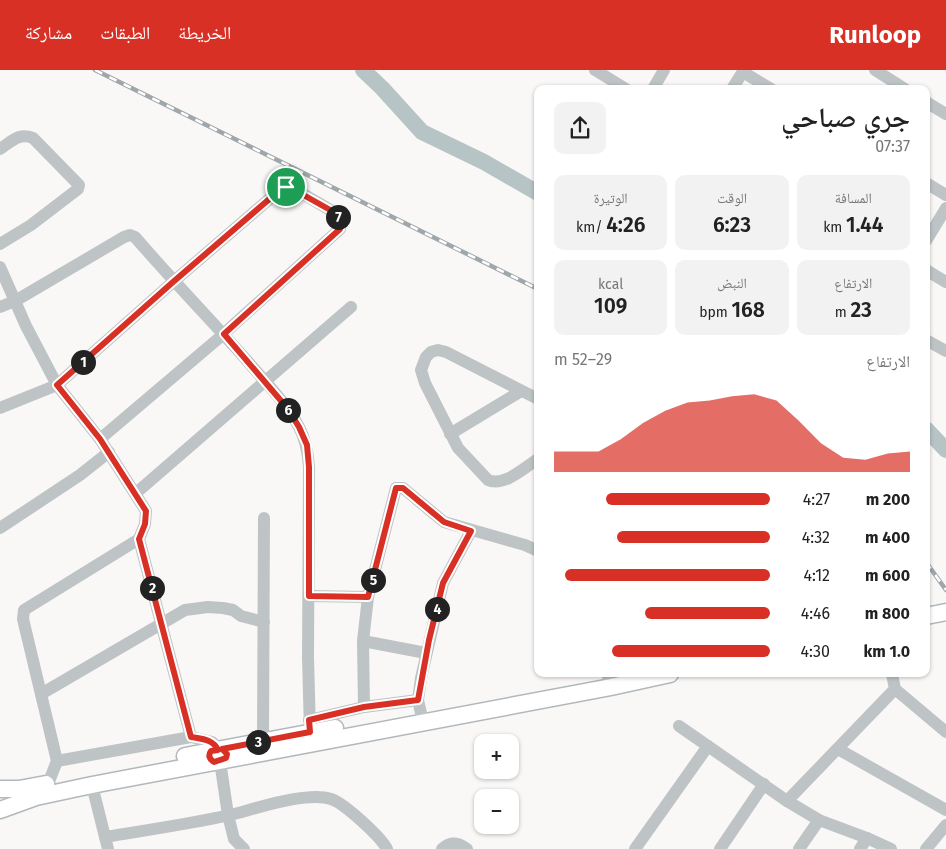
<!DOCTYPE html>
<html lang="ar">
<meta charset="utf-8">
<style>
:root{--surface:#fff;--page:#f2f2f2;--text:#222;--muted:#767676;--accent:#d93025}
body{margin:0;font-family:"Fira Sans","Noto Naskh Arabic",sans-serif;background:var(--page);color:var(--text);direction:rtl;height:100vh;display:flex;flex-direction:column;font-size:19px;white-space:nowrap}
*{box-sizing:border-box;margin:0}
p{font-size:16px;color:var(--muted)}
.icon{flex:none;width:28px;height:28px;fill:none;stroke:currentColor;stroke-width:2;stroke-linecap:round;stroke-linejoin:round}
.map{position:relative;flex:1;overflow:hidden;direction:ltr}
.details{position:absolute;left:534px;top:15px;width:396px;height:592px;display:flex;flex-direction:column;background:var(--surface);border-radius:10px;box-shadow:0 1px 4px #0004;direction:rtl}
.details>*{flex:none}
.tools{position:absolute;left:474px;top:664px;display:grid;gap:10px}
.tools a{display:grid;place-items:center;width:45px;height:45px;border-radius:10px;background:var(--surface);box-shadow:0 1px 4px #0004;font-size:25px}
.pin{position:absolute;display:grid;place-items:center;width:42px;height:42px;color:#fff;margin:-21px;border:2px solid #fff;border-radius:50%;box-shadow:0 1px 5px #0007}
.km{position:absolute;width:25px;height:25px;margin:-12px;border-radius:50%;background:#222;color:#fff;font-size:14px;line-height:25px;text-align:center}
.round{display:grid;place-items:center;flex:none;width:52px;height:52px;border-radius:10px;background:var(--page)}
.overview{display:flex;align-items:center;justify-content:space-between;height:85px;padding:0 20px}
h1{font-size:28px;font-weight:600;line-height:38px}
.stats{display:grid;grid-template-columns:repeat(3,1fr);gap:8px;height:85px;padding:5px 20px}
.stats div{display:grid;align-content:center;border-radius:10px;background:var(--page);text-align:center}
.stats b{font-size:21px;font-weight:600}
.stats small{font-size:14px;font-weight:400}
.stats p{font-size:14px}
.chart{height:140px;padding:10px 20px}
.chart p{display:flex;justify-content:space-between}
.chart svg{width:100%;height:90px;margin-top:5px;fill:var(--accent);opacity:.7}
ul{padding:0 20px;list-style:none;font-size:16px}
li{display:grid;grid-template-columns:80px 60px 1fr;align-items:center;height:38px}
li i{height:12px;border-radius:6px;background:var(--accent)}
header{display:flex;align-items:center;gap:30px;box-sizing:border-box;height:70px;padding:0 25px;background:var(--accent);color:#fff}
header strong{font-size:24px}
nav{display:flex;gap:28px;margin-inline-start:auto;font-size:18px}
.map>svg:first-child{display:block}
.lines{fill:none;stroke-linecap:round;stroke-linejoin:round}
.river{stroke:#b7c4c6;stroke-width:16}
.major-casing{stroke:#b2b8bb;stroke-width:19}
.minor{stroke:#bec4c6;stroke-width:12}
.major{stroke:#fff;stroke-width:16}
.rail-casing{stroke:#9fa7ab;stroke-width:4.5}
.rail{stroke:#fff;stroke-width:2.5;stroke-dasharray:8;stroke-linecap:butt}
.route-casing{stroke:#fff;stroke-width:10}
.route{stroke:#d93025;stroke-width:6}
</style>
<header>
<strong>Runloop</strong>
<nav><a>الخريطة</a><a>الطبقات</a><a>مشاركة</a></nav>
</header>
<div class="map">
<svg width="946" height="779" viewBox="0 0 946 779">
<rect width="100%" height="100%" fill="#f9f8f7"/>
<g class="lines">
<g class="river">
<path d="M363,0L382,18L422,62L484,92L538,123"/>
<path d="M926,359L946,380"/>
</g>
<g class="major-casing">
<g id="major">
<path d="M926,546L946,542"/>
<path d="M185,686L335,658"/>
<path d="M0,719H19L46,714"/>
<path d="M0,740L36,727L92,715L611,617L670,604"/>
</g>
</g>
<g class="minor">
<path d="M595,0L626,19"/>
<path d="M875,0L905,19"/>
<path d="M743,2L771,19"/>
<path d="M653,19L664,0"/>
<path d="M732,19L744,0"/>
<path d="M926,32L946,44"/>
<path d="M0,79C11,72 19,62 33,68L79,115L78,119L31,155L0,174"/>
<path d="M926,113L946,125"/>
<path d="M926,171L946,138"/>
<path d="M0,197L26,256L57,315L100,369L146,441L145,454L139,469L191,667L212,672L218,679"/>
<path d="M926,200L946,212"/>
<path d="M0,237L15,231L124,167L130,165L135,167C172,210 212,251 250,294C267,314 287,334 299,357C306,370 308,383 309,397L308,587L310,662"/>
<path d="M926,270L946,281"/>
<path d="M538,329L446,282L438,280L431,282L426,287L421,300L425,313L458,378L488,410C504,417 524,398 538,389"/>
<path d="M0,338L57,315L173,212L281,119L287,117H291L332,141C338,146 341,151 340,159L219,268L100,369"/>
<path d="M450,364L521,321"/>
<path d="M136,423L351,237"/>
<path d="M0,458L80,405L109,382"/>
<path d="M309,526L368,527"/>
<path d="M363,571L426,583"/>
<path d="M607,604L608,606"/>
<path d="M895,619L946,662"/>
<path d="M41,624L185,540L208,537L223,538L233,540L241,546L264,552"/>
<path d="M364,637L363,571L368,527L396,418H403L444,452L525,475L538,481"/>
<path d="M421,643L418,630L421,608L443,513L471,461"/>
<path d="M309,650L364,637L418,630"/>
<path d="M679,656L787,731L819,750L867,768L891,779"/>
<path d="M263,671L264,448"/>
<path d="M838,679L946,740"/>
<path d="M57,691L23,549L24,540L139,469"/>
<path d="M220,691L228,745L234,769L244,779"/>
<path d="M48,714L57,691L191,667"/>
<path d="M92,715L105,767C147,760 189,754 230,745C255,739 306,721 331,729C344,733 381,767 387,779"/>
<path d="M787,731L895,619L892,604"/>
<path d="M105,767L108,779"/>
<path d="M442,779C451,771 458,772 467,779"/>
<path d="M635,779L708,676"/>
<path d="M720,779L764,714"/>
<path d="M799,779L819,750"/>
<path d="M860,779L867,768"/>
<path d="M926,779L946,755"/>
</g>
<use href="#major" class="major"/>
<g class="rail-casing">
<g id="rail">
<path d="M95,0L538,219"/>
<path d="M926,492L946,520"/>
</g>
</g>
<use href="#rail" class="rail"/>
</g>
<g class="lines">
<g class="route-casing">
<path id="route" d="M286,117L291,118L332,141C338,146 341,151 340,159L224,264L288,339L299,357L307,375L309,397V526L368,527L396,418H403L444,452L471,461L443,513L429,570L418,630L364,637L309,650L310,662L222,679L227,684L226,688L214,692C209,689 208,685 211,681L218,680C213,669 202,669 191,667L139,469L145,454L146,441L100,369L57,315L173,212L281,119Z"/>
</g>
<use href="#route" class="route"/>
</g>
</svg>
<div class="tools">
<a>+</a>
<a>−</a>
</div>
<div class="pin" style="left:286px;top:117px;background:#1e9e55"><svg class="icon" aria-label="arrive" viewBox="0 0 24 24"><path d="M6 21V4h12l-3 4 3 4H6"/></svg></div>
<b class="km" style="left:83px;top:292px">1</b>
<b class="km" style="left:152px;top:518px">2</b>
<b class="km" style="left:258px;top:672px">3</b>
<b class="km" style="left:437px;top:539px">4</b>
<b class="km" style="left:373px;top:510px">5</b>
<b class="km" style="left:288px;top:340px">6</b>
<b class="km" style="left:338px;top:147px">7</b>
<section class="details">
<div class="overview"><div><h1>جري صباحي</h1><p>07:37</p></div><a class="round"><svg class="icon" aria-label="share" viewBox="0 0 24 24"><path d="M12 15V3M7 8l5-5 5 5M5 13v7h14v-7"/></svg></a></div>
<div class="stats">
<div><p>المسافة</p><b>1.44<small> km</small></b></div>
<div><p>الوقت</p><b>6:23</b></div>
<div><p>الوتيرة</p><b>4:26<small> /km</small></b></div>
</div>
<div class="stats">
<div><p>الارتفاع</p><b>23<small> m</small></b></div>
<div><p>النبض</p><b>168<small> bpm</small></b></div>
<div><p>kcal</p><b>109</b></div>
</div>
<div class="chart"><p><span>الارتفاع</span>29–52 m</p>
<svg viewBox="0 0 160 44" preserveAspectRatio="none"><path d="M0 44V34L10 34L20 34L30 28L40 20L50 14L60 10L70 9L80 7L90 6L100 9L110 19L120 30L130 37L140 38L150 35L160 34V44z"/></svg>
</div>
<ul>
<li><b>200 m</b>4:27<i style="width:76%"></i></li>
<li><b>400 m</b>4:32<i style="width:71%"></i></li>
<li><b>600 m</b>4:12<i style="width:95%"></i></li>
<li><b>800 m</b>4:46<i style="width:58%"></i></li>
<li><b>1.0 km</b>4:30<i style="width:73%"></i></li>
</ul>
</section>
</div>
